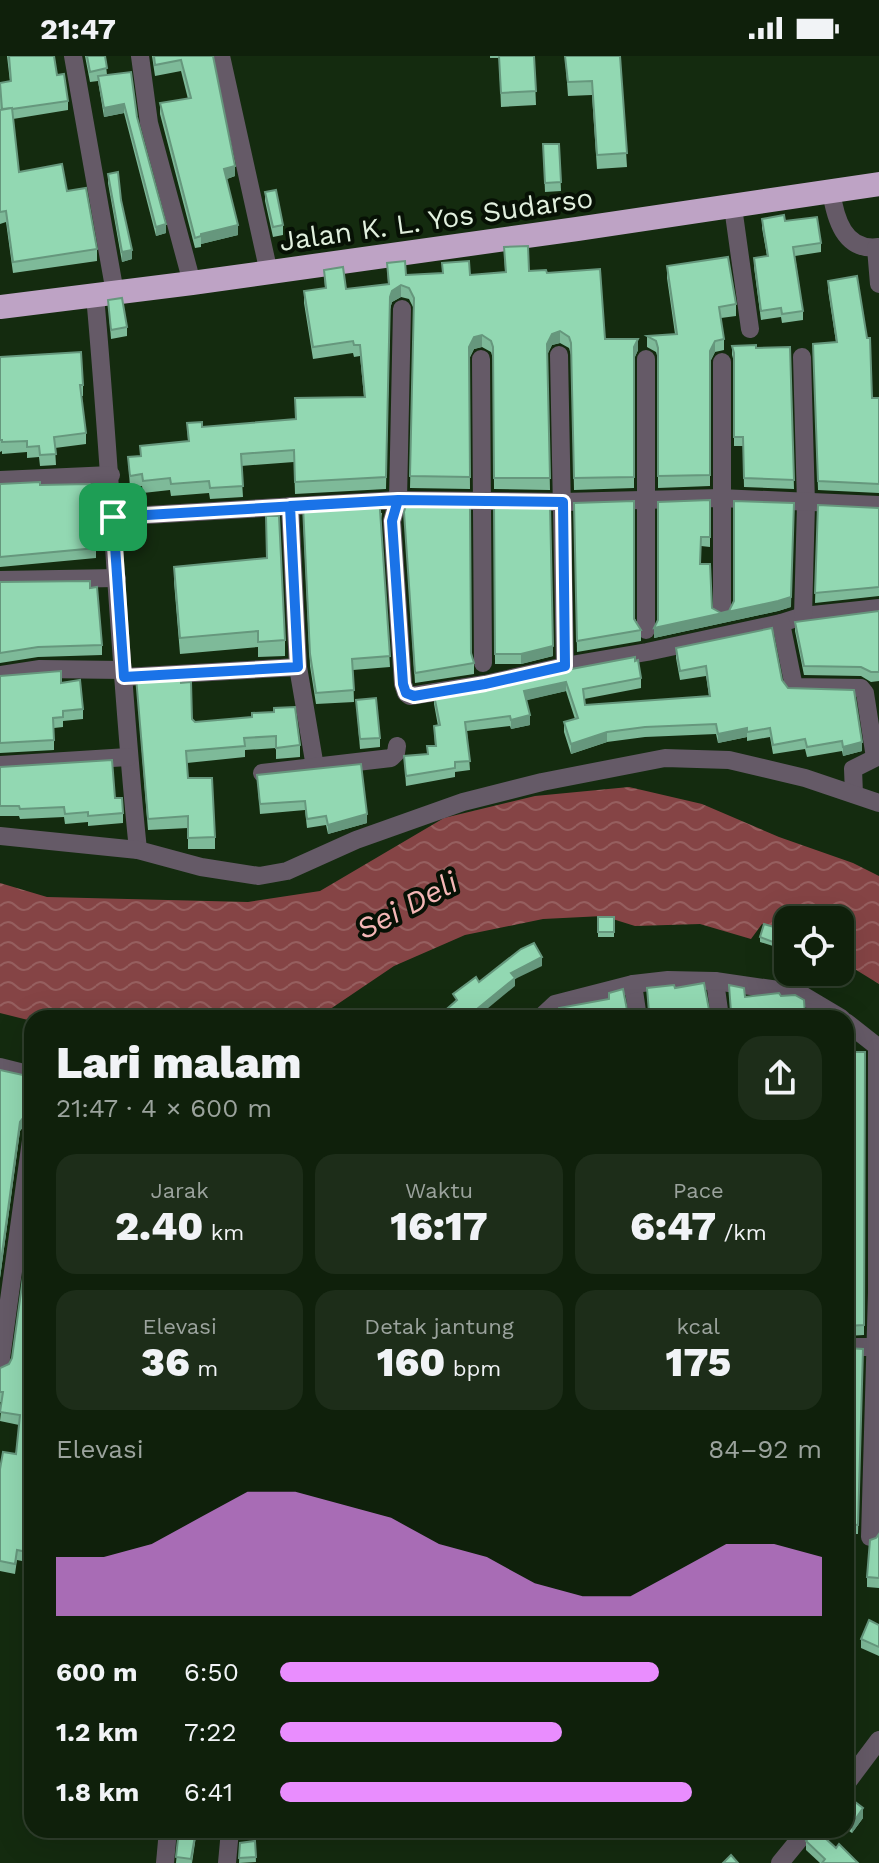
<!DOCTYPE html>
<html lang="id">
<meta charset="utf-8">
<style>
:root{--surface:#0f200b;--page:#1d2d19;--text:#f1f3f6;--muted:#9ba39d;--line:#2f3e2c;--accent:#e98dfe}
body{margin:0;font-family:"Work Sans",sans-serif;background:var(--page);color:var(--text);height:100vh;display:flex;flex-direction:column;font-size:30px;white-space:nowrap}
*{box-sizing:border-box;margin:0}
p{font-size:26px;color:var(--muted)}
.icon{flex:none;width:44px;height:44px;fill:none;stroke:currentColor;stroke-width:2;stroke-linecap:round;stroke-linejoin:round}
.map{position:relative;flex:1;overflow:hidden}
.sheet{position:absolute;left:24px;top:954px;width:830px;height:828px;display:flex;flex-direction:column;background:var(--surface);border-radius:24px;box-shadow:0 8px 32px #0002,0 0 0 2px var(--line)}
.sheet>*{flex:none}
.fabs{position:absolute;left:774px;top:850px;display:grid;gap:16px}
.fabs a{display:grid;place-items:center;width:80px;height:80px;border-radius:16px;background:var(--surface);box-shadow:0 8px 32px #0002,0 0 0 2px var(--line);font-size:40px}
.pin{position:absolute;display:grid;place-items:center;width:68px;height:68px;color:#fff;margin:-34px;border-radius:16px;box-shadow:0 4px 12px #0006}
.round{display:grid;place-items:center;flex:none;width:84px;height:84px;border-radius:24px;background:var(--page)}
.head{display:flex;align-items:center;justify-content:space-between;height:136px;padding:0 32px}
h1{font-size:44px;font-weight:800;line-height:60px}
.metrics{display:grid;grid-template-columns:repeat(3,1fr);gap:12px;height:136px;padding:8px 32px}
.metrics div{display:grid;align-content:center;border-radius:20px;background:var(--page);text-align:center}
.metrics b{font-size:40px;font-weight:800}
.metrics small{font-size:22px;font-weight:400}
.metrics p{font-size:22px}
.chart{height:224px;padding:16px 32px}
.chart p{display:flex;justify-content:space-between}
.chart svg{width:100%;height:144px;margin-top:8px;fill:var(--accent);opacity:.7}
ul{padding:0 32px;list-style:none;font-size:26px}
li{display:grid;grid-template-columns:128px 96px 1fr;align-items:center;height:60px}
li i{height:20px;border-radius:10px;background:var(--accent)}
.status{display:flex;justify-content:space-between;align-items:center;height:56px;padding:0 40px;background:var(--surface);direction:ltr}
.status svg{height:22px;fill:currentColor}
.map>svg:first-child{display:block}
.water{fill:url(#water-waves)}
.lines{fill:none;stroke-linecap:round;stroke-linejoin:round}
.minor{stroke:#655a67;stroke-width:18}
.highway{stroke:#bea3c5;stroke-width:24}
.wall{fill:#7eba99}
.shaded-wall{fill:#66977d}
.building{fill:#92d8b2;stroke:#66977d;stroke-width:2}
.route-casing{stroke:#fff;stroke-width:16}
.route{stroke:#1a73e8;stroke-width:10}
.labels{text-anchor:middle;stroke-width:8;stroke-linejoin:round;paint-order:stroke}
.street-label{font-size:28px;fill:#e1f0de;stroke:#071105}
.water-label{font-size:30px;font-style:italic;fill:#f4b7b6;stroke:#071105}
</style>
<div class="status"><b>21:47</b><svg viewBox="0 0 49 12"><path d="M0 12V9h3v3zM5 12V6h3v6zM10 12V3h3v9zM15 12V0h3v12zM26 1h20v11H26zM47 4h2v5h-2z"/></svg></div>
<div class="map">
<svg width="879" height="1807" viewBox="0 0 879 1807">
<defs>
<pattern id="water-waves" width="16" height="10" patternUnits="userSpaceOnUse" patternTransform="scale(2)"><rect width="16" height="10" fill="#854445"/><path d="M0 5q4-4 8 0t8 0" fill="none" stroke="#965f5f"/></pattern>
</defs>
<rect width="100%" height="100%" fill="#142b0f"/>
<path class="water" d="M629,731L702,748L779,781L853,807L879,820V928L840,904V864H788V888L784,887L783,877L762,868L751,883L700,868L635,870L603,860L543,863L465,879L394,910L317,962H32V965L0,957V827L47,841L248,846L320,835L444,762L535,740Z"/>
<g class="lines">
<g class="minor">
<path d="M73,0L115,237"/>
<path d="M140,0L149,67L192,227"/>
<path d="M221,0L269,217"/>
<path d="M831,134C835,162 844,196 879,191"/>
<path d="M733,151L750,273"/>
<path d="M876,192L879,228"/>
<path d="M95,240C112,424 119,610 138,794"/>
<path d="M402,253L398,444L392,465L403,628L406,637L410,640L485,628L565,610L647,596L781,567L803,560L879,552"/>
<path d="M559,299L565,610"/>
<path d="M802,301L806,448L803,560"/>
<path d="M481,303L483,607"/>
<path d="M0,424L111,419"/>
<path d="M290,450L298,611L315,711"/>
<path d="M113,461L398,444L563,446L720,442L879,449"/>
<path d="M0,524L117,522"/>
<path d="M722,555V306"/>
<path d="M781,567L794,631L861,632L865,637L875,702L853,713L854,738"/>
<path d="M646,574V303"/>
<path d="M0,619L40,613L123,614"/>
<path d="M124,621L298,611"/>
<path d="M0,709L128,701"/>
<path d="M262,717L391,702L396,697L397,690"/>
<path d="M0,780L138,794L201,811L259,820L287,815L356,784L463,746L542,726L665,702L729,704L805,722L879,747"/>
<path d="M715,925L720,962"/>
<path d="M633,928L638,962"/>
<path d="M540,962L555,948L633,928L668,924L715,925L799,937L841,962"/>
<path d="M846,966L879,992"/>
<path d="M0,1011L32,1019"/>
<path d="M846,1291H876"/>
<path d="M0,1310L32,1077"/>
<path d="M870,1481L877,1237V991"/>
<path d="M846,1728L879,1684"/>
<path d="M165,1807L168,1774"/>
<path d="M227,1807L230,1774"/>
<path d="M780,1807L807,1774"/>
</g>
<path class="highway" d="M0,251L192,227L577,173L879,128"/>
</g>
<g class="wall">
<path d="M7,0H54L57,19L68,45V54L13,63L19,116L67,135L97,193V205L13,217L6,166L0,168V27L10,26Z"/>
<path d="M85,0H105L107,19L137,61L166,177L156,180L124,57L104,61L98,25L90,26Z"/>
<path d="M152,0H213L235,120L227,123L238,179L201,188V191L195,192L160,58V47L188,43L181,15L155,20Z"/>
<path d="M490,0H534L536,49L501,51L499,2H490Z"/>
<path d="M565,0H620L627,111L597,113L592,39L568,40Z"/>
<path d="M543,88H559L561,135L545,136Z"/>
<path d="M108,118L121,144L132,203L122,206L108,127Z"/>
<path d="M265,136L283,169V179L273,181L265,145Z"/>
<path d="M762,163L785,165L821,187V196L795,200L803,255V264L782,267L781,261L761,264L754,211V202L767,200L762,172Z"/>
<path d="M504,191L529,215L547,217L605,283L638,294L634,303V432L574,434L571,299L569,292L560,287L552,289L547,299L550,434L494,433L493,303L491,296L482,291L474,293L469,303L470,433L410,432L414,253L409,243L401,241L392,246L390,253L386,433L295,438L294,406L241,410L243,441L210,443L209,437L171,440L170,434L143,437L142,430L130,432L128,401L140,400V390L188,385L187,367L202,371L295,363L364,341L360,300L354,301L353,297L313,303L304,247V235L325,232L324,214L346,233L388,228L387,207L406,219L442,217V207L470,219L505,216Z"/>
<path d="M667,210L736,248V260L721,262L724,283V294L715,296L710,306V430L658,432V303L656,296L647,291V280L675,278L667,222Z"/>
<path d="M828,225L872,342H879V437L818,434L813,288L836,286L828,234Z"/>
<path d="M108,244L127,271V280L111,283Z"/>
<path d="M732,290L756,292L790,291L794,433L744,431L743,390H734V306L732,299Z"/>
<path d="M0,301L83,329V340H81L86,377V388L55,392L56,409L40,410L39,401L27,402V396L2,398V395L0,396Z"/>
<path d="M0,428L40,429L96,492V502L0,511Z"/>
<path d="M710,444V491L701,490L700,508L712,552L721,557L791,551L778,555L654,582Z"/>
<path d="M494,447L553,600L521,608H495Z"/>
<path d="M574,447L641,574V585L577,596Z"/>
<path d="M818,449L879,452V540L815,547Z"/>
<path d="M404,456L471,597L474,607V618L415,627Z"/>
<path d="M382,457L381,463L390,611L353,614L354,646L316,648L310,610L303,462Z"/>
<path d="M174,511L285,584V600L258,601V591L180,598L174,526Z"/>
<path d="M0,526L90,532L102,589V599L38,601L0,607Z"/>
<path d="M879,555V625L871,626L861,620L804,619L795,575V566Z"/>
<path d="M676,592L782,624L788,632L862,695L843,700L842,695L807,701L805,693L773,698L770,681L747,685V681L718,687L716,678L645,681L607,686L571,698L564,676V666L575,663L566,635L526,644L530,669L511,673L510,670L467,675L470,714L455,716V721L406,730L404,700L427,698V690H435L434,670H438L434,648V639L635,605L641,622V632L584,643L585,649L709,640L706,620L680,624L676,602Z"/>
<path d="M0,620L61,627L83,653V663L63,665V671L54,672V694L0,697Z"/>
<path d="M136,621L181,627L192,663L195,666L252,661L300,689V701L276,703V692L245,694V701L187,707L188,722L215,781V793H188V772L148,774Z"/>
<path d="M356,644L380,682V691L360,693Z"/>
<path d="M0,711L115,742L123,757V767L88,770V766L65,768L64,761L20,763L19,760H0Z"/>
<path d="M257,719L367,767L328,778L326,769L307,772L305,754L260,758Z"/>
<rect x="598" y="861" width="16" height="20"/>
<path d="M777,877L773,890L760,886V881Z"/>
<path d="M846,996H865L864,1279L846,1280Z"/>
<path d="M0,1014L32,1021V1066H27L20,1075L0,1222Z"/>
<path d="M32,1155V1507L17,1504L15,1518L0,1515V1413L16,1398L19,1369L0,1365L2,1346H0V1312L9,1308L12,1302Z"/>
<path d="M846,1292L863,1293L858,1478H846Z"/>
<path d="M879,1478V1532L867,1531V1521L876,1482Z"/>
<path d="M879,1569V1600L861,1592V1583Z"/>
<path d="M32,1588V1620H29V1610Z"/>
<path d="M846,1739L863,1762L852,1777L846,1773Z"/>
<path d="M179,1774H197L192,1807H176Z"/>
<path d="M741,1774H758L752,1783L741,1776Z"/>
<path d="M255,1785L256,1806L239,1807L240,1787Z"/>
<path d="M806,1785L836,1792L858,1807H820L806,1794Z"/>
</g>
<g class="shaded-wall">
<path d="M124,48V57L104,61V52Z"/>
<path d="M235,110V120L224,124V113Z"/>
<path d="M166,168V177L156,180V171Z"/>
<path d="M238,169V179L201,188V178Z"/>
<path d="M132,194V203L122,206V196Z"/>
<path d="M401,229V241L392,246L390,253L386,433L390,241L392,235Z"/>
<path d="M560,275V287L552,289L547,299V288L552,278Z"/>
<path d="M482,279V291L474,293L469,303V291L474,281Z"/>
<path d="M638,283V294L634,303V291Z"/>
<path d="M715,285V296L710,306V295Z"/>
<path d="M794,447L791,551L778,555L654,582V572L778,545Z"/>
<path d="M553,590V600L521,608V598Z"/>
<path d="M566,626V635L524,645V635Z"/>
<path d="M530,659V669L511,673V664Z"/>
<path d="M747,672V681L718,687V678Z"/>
<path d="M607,676V686L571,698V688Z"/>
<path d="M862,686V695L843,700V691Z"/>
<path d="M367,758V767L328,778V769Z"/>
<path d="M542,901V910L515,923V930L476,962H466L511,917Z"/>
<path d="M27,1057V1066L20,1075L0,1222V1212L20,1066Z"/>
<path d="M863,1752V1762L852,1777V1768Z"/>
<path d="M196,1774H197L191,1807V1803Z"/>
</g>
<g class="building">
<path d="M9,0H54L57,19L64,18L68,45L12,53V52L2,53L0,27L11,25Z"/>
<path d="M87,0H105L107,12L90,16Z"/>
<path d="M154,0H213L235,110L224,113L238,169L201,178V180L195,182L160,47L191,42L181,4L155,9Z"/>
<path d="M499,0H534L536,35L501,37Z"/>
<path d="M565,0H620L627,97L597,99L592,25L568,26Z"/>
<path d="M131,16L137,61L166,168L156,171L124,48L104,52L98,20Z"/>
<path d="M12,52L19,116L62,108L67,135L86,132L97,193L13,206L6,155L0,156V54Z"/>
<path d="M543,88H559L561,126L545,127Z"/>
<path d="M118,116L121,144L132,194L122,196L108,118Z"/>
<path d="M276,134L283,169L273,171L265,136Z"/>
<path d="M784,159L785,165L817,161L821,187L793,191L803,255L782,258L781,252L761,255L754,202L768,200L762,163Z"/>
<path d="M528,190L529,215L546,214L547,217L600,213L605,283H638L634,291V421L574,422L571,287L569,281L560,275L552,278L547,288L550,422H494L493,291L491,285L482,279L474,281L469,291L470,421L410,420L414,242L409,232L401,229L392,235L390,241L386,421L295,426L294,394L241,398L243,430L210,432L209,425L171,428L170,422L143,425L142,418L130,420L128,401L141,400L140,390L189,385L187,367L202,366V371L296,363L295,342L365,341L360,289H354L353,285L313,291L304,235L326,232L324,214L343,211L346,233L389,228L387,207L405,205L406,219L443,217L442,207L469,205L470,219L506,216L504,191Z"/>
<path d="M728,201L736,248L719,251L724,283L715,285L710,295V419L658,420V292L656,285L647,280L677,278L667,210Z"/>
<path d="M857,220L867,282H870L872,342H879V428L818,425L813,288L837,286L828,225Z"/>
<path d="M122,242L127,271L111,274L108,244Z"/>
<path d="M756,289V292L790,291L794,424L744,422L743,381H734V297L732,290Z"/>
<path d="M81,296L83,329H80L86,377L54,381L56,398L40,399L39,390L27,391V385L2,386V384H0V301Z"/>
<path d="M40,426V429L90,428L96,492L0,501V428Z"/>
<path d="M710,444V481H701L700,508H710L712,552L721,557L729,555L734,545V445L794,447L791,541L778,545L654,572L658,564V446Z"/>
<path d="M634,445V563L641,574L577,585L574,447Z"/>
<path d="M382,446L380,454L390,600L352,603L354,634L316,637L310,598L303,450Z"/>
<path d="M407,446L470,447L471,597L474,607L415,617L404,456Z"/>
<path d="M494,447L550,448L553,590L521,598H495Z"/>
<path d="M818,449L879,452V531L815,537Z"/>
<path d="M266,460H279L285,584L258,586V575L180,582L174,511L267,502Z"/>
<path d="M90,525V532L97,531L102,589L38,591L0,597V526Z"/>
<path d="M879,555V616H871L861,611L804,610L795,566Z"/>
<path d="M772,572L782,624L788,632L854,634L862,686L843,691L842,685L807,691L805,683L773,689L770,672L747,676V672L718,678L716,668L645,671L607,676L571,688L564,666L578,662L566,626L524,635L530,659L511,664L510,660L465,666L470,705L455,706V712L406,720L404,700L428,698L427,690H436L434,670L440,669L434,639L635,601V605L638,604L641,622L583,633L585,649L710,640L706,610L680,615L676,592Z"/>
<path d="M61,615V627L80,624L83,653L63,655V661L53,662L54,684L0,687V620Z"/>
<path d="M181,618V627L191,626L192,663L195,666L252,661V657L274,656V652L295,651L300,689L276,692V680L244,682L245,690L186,695L188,722H212L215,781L188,782V760L148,763L136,621Z"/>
<path d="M376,642L380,682L360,683L356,644Z"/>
<path d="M112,704L115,742H122L123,757L88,760V756L65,758L64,751L20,753L19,750H0V711Z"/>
<path d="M361,708L367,758L328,769L326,760L307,763L305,745L260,748L257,719Z"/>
<rect x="598" y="861" width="16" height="15"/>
<path d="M764,868L777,872L773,886L760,881Z"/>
<path d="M534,887L542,901L511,917L515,922L466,962H442L440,959L457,944L453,938L476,921L479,926L521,893Z"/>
<path d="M704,927L710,959L716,962H642L649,956L647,932L674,929L675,932Z"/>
<path d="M729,929L744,932L745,941L779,937L781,940L795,939L804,944L805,959L831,960L833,962H724L731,956Z"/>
<path d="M623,933L628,959L634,962H560L559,952L609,943V937Z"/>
<path d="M846,996H865L864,1269L846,1270Z"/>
<path d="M0,1014L32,1021V1056L27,1057L20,1066L0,1212Z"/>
<path d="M32,1155V1497L17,1494L15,1508L0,1505V1413L3,1396L16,1398L20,1359L0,1356L3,1336H0V1312L9,1308L12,1302Z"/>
<path d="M846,1292L863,1293L858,1469L846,1468Z"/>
<path d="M879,1478V1522L867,1521L870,1484L876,1482Z"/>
<path d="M869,1564L879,1569V1591L861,1583Z"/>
<path d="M31,1588H32V1610H29Z"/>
<path d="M846,1739L863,1752L852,1768L846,1764Z"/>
<path d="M179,1774H196L191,1803L176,1801Z"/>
<path d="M745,1774H755L752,1778Z"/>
<path d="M815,1774H816L836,1792L839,1788L858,1807H822L825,1803L806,1785Z"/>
<path d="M255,1785L256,1801L239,1802L240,1787Z"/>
<path d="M731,1799L738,1807H723Z"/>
</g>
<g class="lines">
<g class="route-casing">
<path id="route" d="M113,461L124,621L298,611L290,450L398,444L563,446L565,610L485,628L414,640L406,637L403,628L392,465L398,444L113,461"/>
</g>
<use href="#route" class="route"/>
</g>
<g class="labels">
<g class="street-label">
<text transform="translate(436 163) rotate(-8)" y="10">Jalan K. L. Yos Sudarso</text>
</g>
<g class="water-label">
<text transform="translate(407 850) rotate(-28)" y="10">Sei Deli</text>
</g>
</g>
</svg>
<div class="fabs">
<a><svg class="icon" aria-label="locate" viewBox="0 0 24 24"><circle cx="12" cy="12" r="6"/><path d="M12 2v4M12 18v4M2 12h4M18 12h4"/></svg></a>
</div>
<div class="pin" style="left:113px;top:461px;background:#1e9e55"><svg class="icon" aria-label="arrive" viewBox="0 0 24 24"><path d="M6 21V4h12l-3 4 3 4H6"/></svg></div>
<section class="sheet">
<div class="head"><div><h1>Lari malam</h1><p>21:47 · 4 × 600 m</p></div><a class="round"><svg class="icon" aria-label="share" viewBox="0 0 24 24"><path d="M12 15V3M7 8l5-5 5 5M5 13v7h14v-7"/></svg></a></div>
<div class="metrics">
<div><p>Jarak</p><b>2.40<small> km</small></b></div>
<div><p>Waktu</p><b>16:17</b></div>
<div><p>Pace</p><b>6:47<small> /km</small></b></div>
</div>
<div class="metrics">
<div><p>Elevasi</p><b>36<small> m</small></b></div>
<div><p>Detak jantung</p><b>160<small> bpm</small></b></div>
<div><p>kcal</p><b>175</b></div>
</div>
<div class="chart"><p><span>Elevasi</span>84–92 m</p>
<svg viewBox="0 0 160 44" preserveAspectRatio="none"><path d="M0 44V26L10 26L20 22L30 14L40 6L50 6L60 10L70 14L80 22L90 26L100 34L110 38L120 38L130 30L140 22L150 22L160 26V44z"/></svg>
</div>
<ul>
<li><b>600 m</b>6:50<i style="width:70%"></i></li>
<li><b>1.2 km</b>7:22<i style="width:52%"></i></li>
<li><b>1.8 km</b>6:41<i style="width:76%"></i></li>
</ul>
</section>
</div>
